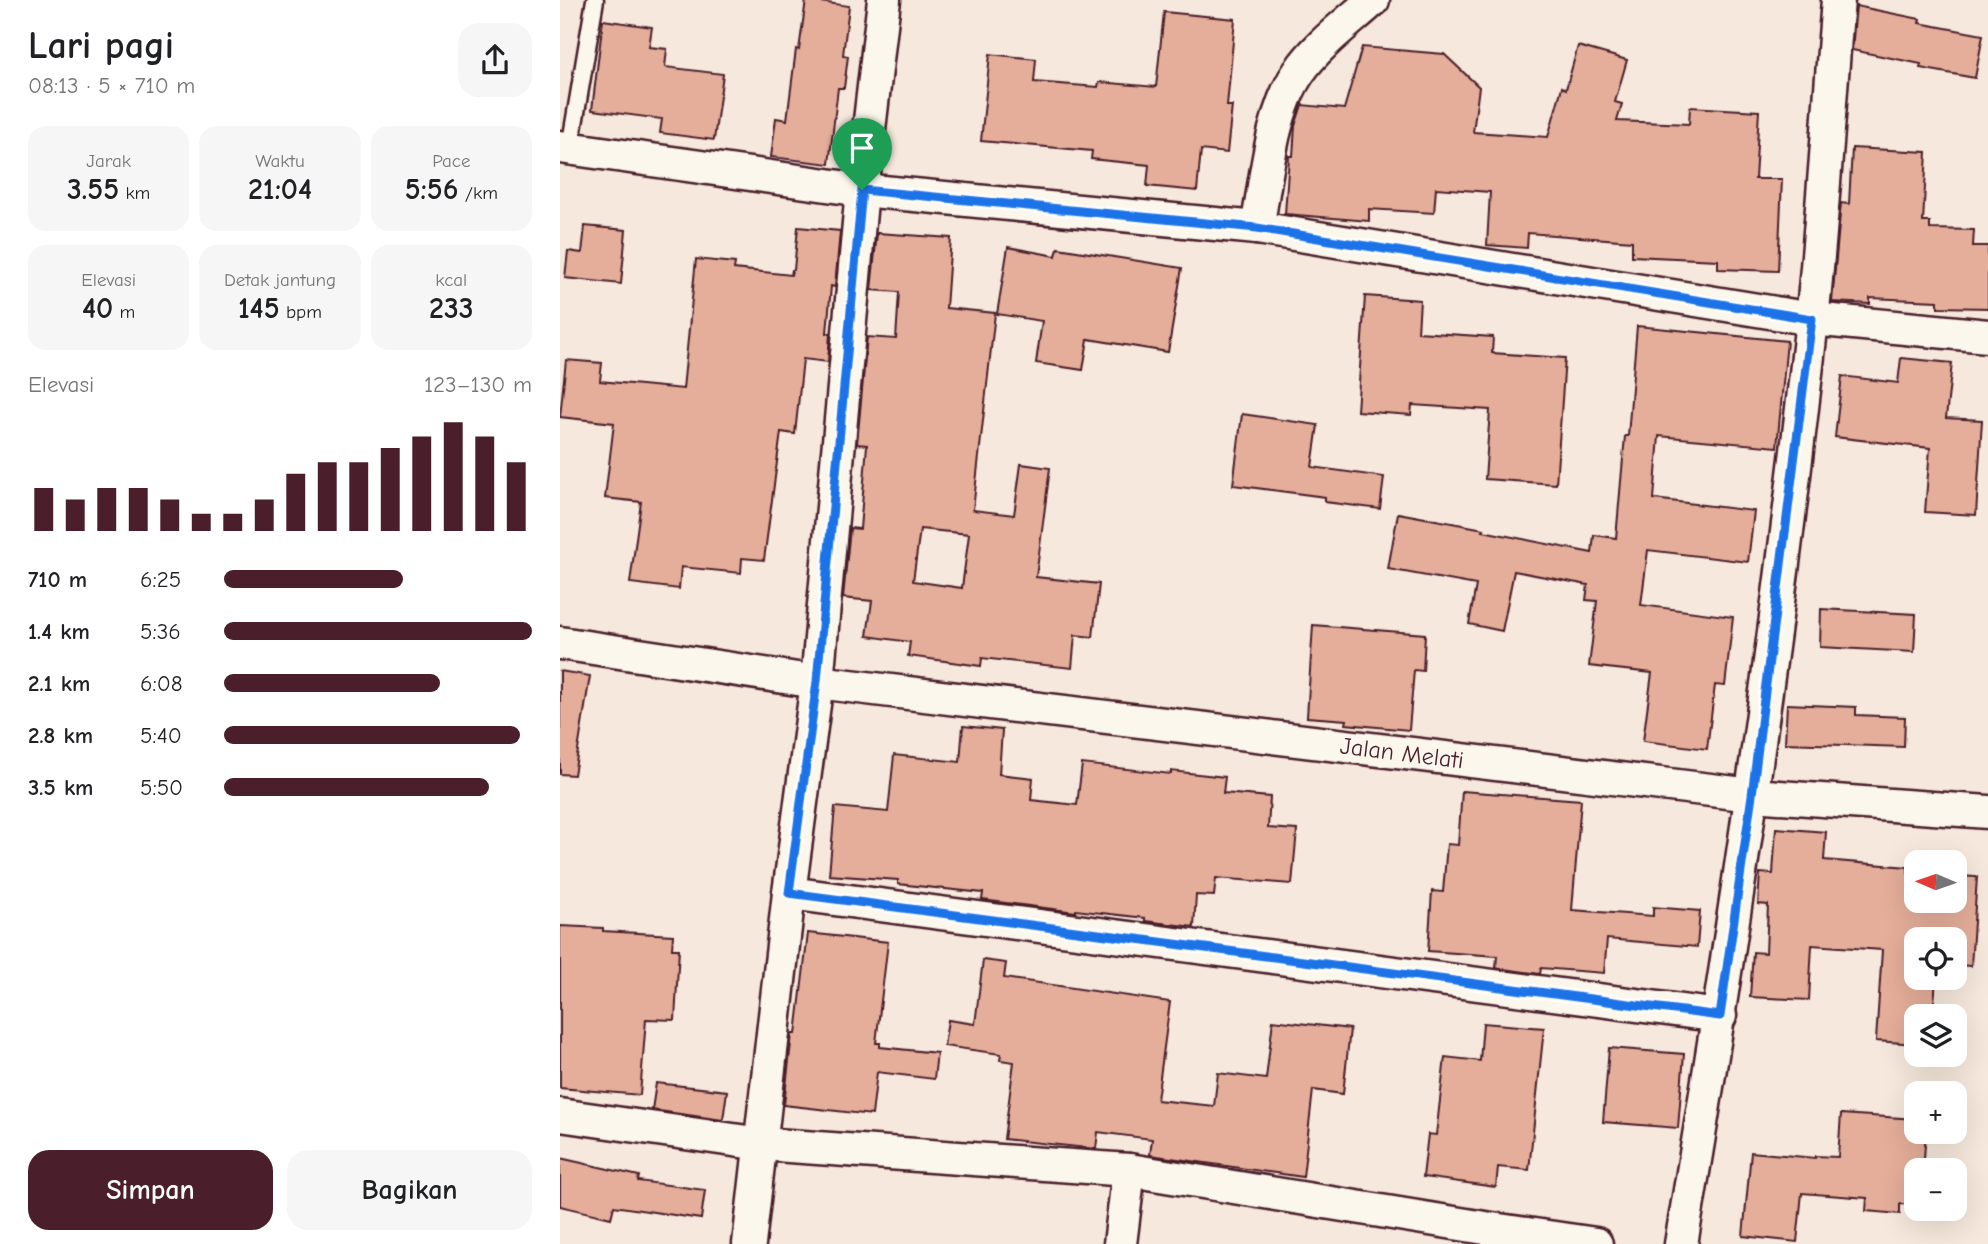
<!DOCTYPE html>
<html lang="id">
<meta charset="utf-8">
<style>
:root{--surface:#fff;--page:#f6f6f6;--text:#202124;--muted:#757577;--accent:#4a1f2b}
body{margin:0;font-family:"Comic Neue",sans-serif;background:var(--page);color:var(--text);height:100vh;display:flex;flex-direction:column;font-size:26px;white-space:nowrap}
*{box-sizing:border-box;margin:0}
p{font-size:23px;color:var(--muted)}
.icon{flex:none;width:38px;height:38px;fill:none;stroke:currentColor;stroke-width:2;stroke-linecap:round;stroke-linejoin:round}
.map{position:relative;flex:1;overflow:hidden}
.details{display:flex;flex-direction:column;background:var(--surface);width:560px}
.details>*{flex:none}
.needle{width:46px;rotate:272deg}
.fabs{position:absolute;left:1344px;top:850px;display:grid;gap:14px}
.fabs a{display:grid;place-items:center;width:63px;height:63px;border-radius:14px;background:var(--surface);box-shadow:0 7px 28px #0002;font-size:35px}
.pin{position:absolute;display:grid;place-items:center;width:60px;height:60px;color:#fff;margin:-72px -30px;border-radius:50% 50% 50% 0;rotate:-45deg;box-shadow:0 0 7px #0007}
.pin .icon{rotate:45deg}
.round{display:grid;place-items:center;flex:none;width:74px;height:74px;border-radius:21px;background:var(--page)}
.summary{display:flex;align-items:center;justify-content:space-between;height:119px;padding:0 28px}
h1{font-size:38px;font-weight:800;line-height:52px}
.metrics{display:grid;grid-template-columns:repeat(3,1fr);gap:10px;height:119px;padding:7px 28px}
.metrics div{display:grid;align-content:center;border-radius:18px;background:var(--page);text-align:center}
.metrics b{font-size:30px;font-weight:800}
.metrics small{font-size:19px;font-weight:400}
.metrics p{font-size:19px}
.chart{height:196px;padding:14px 28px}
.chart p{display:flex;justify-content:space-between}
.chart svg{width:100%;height:126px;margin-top:7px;stroke:var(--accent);stroke-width:6}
.action{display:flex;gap:14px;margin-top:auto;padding:14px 28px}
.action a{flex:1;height:80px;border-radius:21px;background:var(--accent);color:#fff;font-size:28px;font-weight:800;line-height:80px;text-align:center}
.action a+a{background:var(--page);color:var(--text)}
ul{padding:0 28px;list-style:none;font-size:23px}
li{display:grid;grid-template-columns:112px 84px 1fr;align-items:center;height:52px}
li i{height:18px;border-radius:9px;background:var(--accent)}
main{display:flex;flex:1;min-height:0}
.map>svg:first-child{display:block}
.building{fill:#e4ae9a;stroke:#4a1f2b;stroke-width:2;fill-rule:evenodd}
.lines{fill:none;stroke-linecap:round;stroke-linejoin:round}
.lane-casing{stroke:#4a1f2b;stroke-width:21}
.street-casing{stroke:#4a1f2b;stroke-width:37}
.lane{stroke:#fbf7ec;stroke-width:16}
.street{stroke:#fbf7ec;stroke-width:32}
.route-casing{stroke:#fff;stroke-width:14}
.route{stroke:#1a73e8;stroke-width:9}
.labels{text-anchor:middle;stroke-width:7;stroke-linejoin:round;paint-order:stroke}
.street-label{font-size:24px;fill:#4a1f2b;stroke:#fbf7ec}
</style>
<main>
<section class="details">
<div class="summary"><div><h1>Lari pagi</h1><p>08:13 · 5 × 710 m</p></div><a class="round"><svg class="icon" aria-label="share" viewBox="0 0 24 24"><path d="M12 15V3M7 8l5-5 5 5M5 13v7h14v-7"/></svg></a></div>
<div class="metrics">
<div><p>Jarak</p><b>3.55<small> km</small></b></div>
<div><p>Waktu</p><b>21:04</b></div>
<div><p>Pace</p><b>5:56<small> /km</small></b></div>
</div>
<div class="metrics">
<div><p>Elevasi</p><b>40<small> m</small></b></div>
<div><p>Detak jantung</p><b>145<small> bpm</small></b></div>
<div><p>kcal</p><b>233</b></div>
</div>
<div class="chart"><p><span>Elevasi</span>123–130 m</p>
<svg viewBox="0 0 160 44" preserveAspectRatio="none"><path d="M5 44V29M15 44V33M25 44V29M35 44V29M45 44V33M55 44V38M65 44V38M75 44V33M85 44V24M95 44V20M105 44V20M115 44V15M125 44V11M135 44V6M145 44V11M155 44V20"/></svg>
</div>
<ul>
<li><b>710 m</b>6:25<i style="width:58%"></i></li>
<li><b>1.4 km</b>5:36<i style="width:100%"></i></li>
<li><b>2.1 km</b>6:08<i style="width:70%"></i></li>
<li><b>2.8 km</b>5:40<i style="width:96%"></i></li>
<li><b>3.5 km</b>5:50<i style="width:86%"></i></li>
</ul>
<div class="action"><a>Simpan</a><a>Bagikan</a></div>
</section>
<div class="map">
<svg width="1428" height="1244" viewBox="0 0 1428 1244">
<rect width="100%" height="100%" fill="#f6e8dc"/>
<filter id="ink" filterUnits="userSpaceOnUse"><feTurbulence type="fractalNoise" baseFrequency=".0143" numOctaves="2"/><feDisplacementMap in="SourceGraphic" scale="14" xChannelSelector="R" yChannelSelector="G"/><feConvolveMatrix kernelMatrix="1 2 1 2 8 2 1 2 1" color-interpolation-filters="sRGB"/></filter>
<g filter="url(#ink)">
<g class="building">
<path d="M246,0L289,6L283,55L288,56L284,88H278L269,164L211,157L216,118L227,120L236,49L239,50Z"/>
<path d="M1296,6L1360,19L1359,23L1423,35L1415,78L1360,68L1361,64L1292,50Z"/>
<path d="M604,12L675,19L667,106H672L667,153L641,150L637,191L587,186L589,165L531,159L532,151L421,141L430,54L476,59L474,82L538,87L539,82L596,87Z"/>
<path d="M43,20L92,27L89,47L107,49L105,67L163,74L154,140L100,133L102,119L32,110Z"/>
<path d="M1018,46L1067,60L1055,102L1062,104L1057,121L1129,124L1130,107L1199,111L1195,179H1222L1218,271L1158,269V260L1072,256V241L968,233L967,248L927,245L930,192L876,188L874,213L809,209V221L725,214L729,156H733L735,126L742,105L784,109L802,47L884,54L919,87L913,132L988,137L1002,87L1006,89Z"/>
<path d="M1292,148L1367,152L1363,222H1370V229L1414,230L1413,246H1428V308L1378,307V301L1310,298V304L1272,302L1281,203L1289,204Z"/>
<path d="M25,226L66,230L61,284L5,278L8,251L22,253Z"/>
<path d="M238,227L280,231L275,287L271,286L267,333H270L268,362L243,359L235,434L221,432L204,560L182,558L181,573L121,567L119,589L70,583L81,502L45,498L54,423L0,417L6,360L42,363L40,381L123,389L136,259L175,263L174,269L231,275L232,270H234Z"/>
<path d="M317,233L391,238L386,308L435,313L413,510L454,515L461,464L490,468L476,577L539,584L533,637L515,635L512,668L422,658L421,666L348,656L350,642L307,636L312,601L283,598L290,528L300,529L307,445L297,444L307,337L336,339L339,292L311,290ZM360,529L409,534L402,588L353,581Z"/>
<path d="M448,247L496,256L498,248L622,268L608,352L528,339L523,370L476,363L482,321L437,314Z"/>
<path d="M805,296L860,300L858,332L933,337L932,353L1005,358L996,484L925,479L930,410L852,405L851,415L797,411Z"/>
<path d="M1077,326L1227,341L1217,447L1099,436L1094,499L1194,511L1188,562L1088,550L1081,605L1173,617L1165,686L1155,685L1147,749L1083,741L1092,673L1029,666L1037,601L1026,600L1028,585L954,571L942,631L909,624L916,585L828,569L838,513L924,529L923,531L1032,553L1034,535L1056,538L1065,436H1068Z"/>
<path d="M1341,358L1392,363L1386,418L1422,420L1416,515L1365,512L1370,448L1275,437L1282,376L1338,383Z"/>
<path d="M682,414L758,425L752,467L824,477L820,509L765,502V497L673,485Z"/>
<path d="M1261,609L1356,614L1354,652L1260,647Z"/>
<path d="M753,625L865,634L863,671L854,670L849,730L786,724L787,720L747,717Z"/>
<path d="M0,671L30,676L14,775L0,774Z"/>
<path d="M1227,704L1296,707V715L1345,717L1344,747L1225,743Z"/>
<path d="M403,726L442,730L439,774L473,778L471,800L517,805L522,764L611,774V771L665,777L663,793L710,797L708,828L737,830L732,884L656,878L654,896L636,895L634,927L585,921V918L516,910V912L422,900L423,893L338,884V880L269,875L275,807L328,812L334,755L400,762Z"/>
<path d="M902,791L1021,800L1012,910L1093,916V907L1140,911L1137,947L1047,939L1044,973L981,968L980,974L936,968L937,956L868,951L872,891L883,892L887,844L898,845Z"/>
<path d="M1216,828L1266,832L1264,860L1348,867V873H1356V901H1395V876L1417,877L1411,966L1395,965V940H1356V978H1376L1373,1017H1356V1044L1316,1041L1322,950L1252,945L1249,1000L1190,997L1193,952L1206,953L1208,905L1198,904L1200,873L1213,874Z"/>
<path d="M0,926L43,928V931L113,935L112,949H119L115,1020L86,1019L80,1095L0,1088Z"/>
<path d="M248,933L328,942L316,1043H320V1047L377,1053L374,1079L317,1072L312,1115L224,1105L232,1034H236Z"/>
<path d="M423,960L446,963L444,978L610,1002L597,1100L654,1106L658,1073L706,1079L713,1020L790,1029L783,1094L753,1090L743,1177L590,1155L592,1139L538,1132L536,1149L444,1139L454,1062L440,1060L441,1054L384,1046L388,1020L415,1024Z"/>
<path d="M923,1023L984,1028L969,1170L938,1167L936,1187L863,1177L868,1134L876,1135L885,1057L920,1061Z"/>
<path d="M1049,1048L1124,1054L1118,1128L1043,1122Z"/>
<path d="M96,1083L167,1091L163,1120L92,1110Z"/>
<path d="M1281,1114L1356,1119V1132H1366L1363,1171H1356V1205L1340,1204V1214L1306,1211L1307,1198L1242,1193L1237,1242L1183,1236L1191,1152L1255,1158V1156L1278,1157Z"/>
<path d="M0,1158L79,1176L78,1181L145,1190L141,1219L54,1206L51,1218L0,1206Z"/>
</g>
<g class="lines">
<g class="lane-casing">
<path id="lane" d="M10,148L35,0"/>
</g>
<g class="street-casing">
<g id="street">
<path d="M0,147L302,190L697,228L1252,319L1428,336"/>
<path d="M697,228C706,181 711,112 739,72C756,46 790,21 813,0"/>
<path d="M0,643L257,682L1192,795L1428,812"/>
<path d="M229,893L1160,1016"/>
<path d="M0,1115L201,1144L569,1170L925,1228L1036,1244"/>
<path d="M189,1244L229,893L257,682L302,190L324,0"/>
<path d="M560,1244L569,1170"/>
<path d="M1121,1244C1173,937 1218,630 1252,320C1263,214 1269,107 1278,0"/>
</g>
</g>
<use href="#lane" class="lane"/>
<use href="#street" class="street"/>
</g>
</g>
<g class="lines" filter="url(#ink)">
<g class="route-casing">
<path id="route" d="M302,190L697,228L1252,319L1192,795L1160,1016L229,893L257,681Z"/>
</g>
<use href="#route" class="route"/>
</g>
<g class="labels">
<g class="street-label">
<text transform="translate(842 753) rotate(7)" y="8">Jalan Melati</text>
</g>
</g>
</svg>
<div class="fabs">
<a><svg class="needle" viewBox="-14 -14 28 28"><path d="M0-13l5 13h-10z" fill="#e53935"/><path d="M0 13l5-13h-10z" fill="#757577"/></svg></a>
<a><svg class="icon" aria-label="locate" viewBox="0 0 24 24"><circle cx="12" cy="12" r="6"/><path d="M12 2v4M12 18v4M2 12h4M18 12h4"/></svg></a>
<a><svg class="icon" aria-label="layers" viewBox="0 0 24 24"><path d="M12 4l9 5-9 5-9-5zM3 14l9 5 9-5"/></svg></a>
<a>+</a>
<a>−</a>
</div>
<div class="pin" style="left:302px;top:190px;background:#1e9e55"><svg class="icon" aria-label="arrive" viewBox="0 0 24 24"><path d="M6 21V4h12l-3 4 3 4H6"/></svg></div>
</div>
</main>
